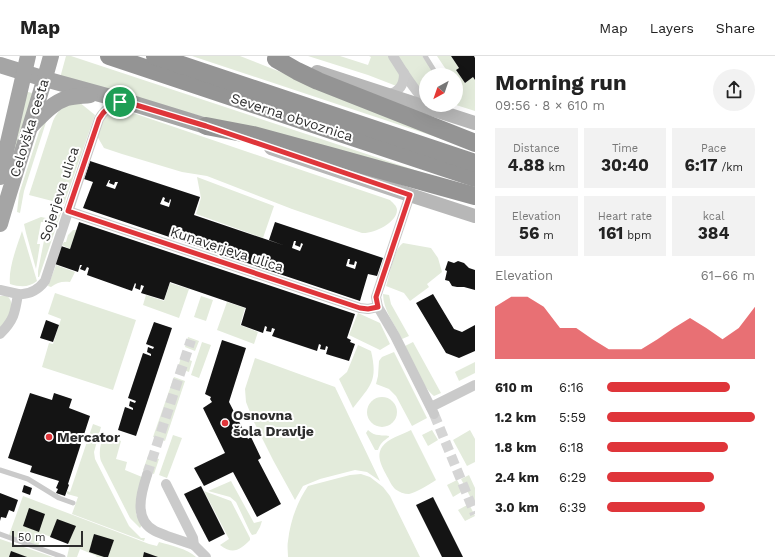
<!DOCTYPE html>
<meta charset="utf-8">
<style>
:root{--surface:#fff;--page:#f2f2f2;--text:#222;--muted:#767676;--line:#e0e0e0;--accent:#df353a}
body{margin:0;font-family:"Work Sans",sans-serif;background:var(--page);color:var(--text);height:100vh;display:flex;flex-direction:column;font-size:15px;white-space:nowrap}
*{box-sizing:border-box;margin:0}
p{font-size:13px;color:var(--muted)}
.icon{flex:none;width:22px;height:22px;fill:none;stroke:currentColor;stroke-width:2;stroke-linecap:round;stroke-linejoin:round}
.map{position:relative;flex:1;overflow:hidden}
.drawer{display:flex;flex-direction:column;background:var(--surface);width:300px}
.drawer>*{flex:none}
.needle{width:26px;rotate:220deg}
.tools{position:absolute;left:419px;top:12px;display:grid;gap:8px}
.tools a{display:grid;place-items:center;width:44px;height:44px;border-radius:50%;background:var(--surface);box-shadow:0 4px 16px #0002;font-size:20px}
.scale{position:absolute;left:12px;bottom:10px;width:71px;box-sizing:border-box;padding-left:4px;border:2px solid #2d2d2d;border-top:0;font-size:11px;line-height:14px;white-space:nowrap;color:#2d2d2d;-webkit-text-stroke:3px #fff;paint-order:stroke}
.pin{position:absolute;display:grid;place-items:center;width:34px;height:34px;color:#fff;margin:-17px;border:2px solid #fff;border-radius:50%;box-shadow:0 1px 4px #0007}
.round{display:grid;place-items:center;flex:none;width:42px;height:42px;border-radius:21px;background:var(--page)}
.overview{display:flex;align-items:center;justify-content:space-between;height:68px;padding:0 20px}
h1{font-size:22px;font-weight:700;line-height:30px}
.metrics{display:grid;grid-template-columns:repeat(3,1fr);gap:6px;height:68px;padding:4px 20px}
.metrics div{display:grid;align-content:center;border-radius:0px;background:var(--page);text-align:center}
.metrics b{font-size:17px;font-weight:700}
.metrics small{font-size:11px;font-weight:400}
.metrics p{font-size:11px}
.chart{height:112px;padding:8px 20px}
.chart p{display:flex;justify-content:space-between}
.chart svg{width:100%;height:72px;margin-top:4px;fill:var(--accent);opacity:.7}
ul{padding:0 20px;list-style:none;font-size:13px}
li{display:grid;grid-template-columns:64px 48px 1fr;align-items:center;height:30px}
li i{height:10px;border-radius:5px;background:var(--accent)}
header{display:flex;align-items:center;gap:24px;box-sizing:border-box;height:56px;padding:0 20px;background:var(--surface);border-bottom:1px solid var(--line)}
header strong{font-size:19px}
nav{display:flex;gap:22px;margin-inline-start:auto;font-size:14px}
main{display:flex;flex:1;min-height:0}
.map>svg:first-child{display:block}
.green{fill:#e3ebdb}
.building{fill:#141414;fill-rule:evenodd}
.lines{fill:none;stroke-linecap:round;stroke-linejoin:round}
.street-tunnel{stroke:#d5d5d5;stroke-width:10;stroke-dasharray:10 5;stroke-linecap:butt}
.lane{stroke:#cacaca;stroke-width:5}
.street{stroke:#cacaca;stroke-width:10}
.secondary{stroke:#b7b7b7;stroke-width:14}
.primary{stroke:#a5a5a5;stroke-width:16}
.highway{stroke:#949494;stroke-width:18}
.route-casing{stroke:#fff;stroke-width:8}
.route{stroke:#df353a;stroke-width:5}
.poi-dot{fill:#df353a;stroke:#fff;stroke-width:1.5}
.labels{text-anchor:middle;stroke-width:4;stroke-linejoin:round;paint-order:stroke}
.street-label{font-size:14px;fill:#2d2d2d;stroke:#fff}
.poi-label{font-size:14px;font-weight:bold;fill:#2d2d2d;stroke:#fff;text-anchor:start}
</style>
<header>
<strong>Map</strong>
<nav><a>Map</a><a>Layers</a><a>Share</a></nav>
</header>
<main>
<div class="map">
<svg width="475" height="501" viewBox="0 0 475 501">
<rect width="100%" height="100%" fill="#fff"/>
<g class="green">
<path d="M66,0H71L475,134L60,22Z"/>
<path d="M192,0H240L475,93V94Z"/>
<path d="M308,0H340L368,9L371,1L369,0H389L400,20L399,31L368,19Z"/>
<path d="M397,0H422L436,19H426V38L409,19Z"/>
<path d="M437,0H451L459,12L456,14L465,27L473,21L475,24V55L456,49V19H447L449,18Z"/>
<path d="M25,35L35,38L5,133Z"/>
<path d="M79,46L95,59L64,148L29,139L53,65C60,51 64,50 79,46Z"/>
<path d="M118,53L136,58L390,144C393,147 397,150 397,154C397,167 373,178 362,177L292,153L207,120L182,116L122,98L104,92L97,80L101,68L108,58Z"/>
<path d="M48,60L24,135L20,157L17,156L19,138L39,76Z"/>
<path d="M197,121L274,150L263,182L196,158L201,142Z"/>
<path d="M57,155L61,157L39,221H38V215L49,159Z"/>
<path d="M41,161L46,162L45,164H43V166H41L37,188H40L36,213L26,177L24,168Z"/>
<path d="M73,174H77L70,193L62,189L64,186H66L68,179Z"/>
<path d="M22,175L37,225C28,232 20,231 10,228C8,213 17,190 22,175Z"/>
<path d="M403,187L431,192L438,202L442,216L427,228L429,231L410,245L404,237L386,230C390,219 393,194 403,187Z"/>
<path d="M56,209L75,216L70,226C63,225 57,226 51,231L48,230Z"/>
<path d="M170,227L189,233L179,262L143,249L146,239L164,245Z"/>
<path d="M55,237L136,264L113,334L42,311L49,287L53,288L61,263L48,258Z"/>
<path d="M383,238L389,239L391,248L409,280L402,283C395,269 383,254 383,238Z"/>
<path d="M0,240C2,240 5,239 7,240C11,242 13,251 11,255C9,261 4,267 0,272Z"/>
<path d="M201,240L213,244L206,265L194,261Z"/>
<path d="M227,246L245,252L240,269L258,276L254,288L217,274Z"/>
<path d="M358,257L380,267L390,288L380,294L349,279Z"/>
<path d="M188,281L199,285L195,295L185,291Z"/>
<path d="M202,286L211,289L199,322L191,319Z"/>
<path d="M413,286L441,337L434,340C422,331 412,304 405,290Z"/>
<path d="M358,289L371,295C378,325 371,329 353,352L339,323L347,316Z"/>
<path d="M394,296L427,362L412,370L396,340L389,333L376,328L378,320L379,305L382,301Z"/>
<path d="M181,301L192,305L189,316L178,312Z"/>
<path d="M255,302L335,331L380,425L367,416L355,414L320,423L303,430L295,444L273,404L253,364L246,346L245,333Z"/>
<path d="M475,306V317L459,325L455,316Z"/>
<path d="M174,321L185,325L165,385L153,381Z"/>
<circle cx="382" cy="356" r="15"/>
<path d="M93,368L101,371L94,396L95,403L129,470L141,482H145L144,485L72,458L78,441L67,438V435L70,436Z"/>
<path d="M368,374C371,377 375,379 379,379C383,380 385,379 389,380V381C383,385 380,388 378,394H375L366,377Z"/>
<path d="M411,374L436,424C430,428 415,437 409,438C404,438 399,436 395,433C392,430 390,426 388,422C384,414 375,401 382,391C388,382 402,379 411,374Z"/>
<path d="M432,374L438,384L428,390L422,379Z"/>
<path d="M470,374L475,383V406L467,410L453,384Z"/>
<path d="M104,378L121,385L116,403L127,406L125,414L142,421L136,453V458L142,469L140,472L130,462L101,405C98,395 101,387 104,378Z"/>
<path d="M173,379L182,382L167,422L159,419Z"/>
<path d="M148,400L159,403L154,418L143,414Z"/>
<path d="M361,418L370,421L383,431L390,440L420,501H288C288,496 287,490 288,485C290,466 297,446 308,430L350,419Z"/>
<path d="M469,419L475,432V450L461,423Z"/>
<path d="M457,424L463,435L453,441L447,429Z"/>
<path d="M231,425L254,467L262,465L260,471L256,478L252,479L250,476L236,446L230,441L208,435Z"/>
<path d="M204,435L231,445L250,482V484C240,494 233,499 220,489L229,483Z"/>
<path d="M23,440L149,488L157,490L159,486C170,489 188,493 196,501H96L97,500L80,493L77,501H67L70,488L43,478L38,490L9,479Z"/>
<path d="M469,448L475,460L465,465L458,454Z"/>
<path d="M0,483L53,501H0Z"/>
</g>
<g class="building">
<path d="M451,0H474L475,2V24L473,21L465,27L456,14L459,12Z"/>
<path d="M90,105L200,141L194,159L283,189L269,184L275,166L383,202L377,220L368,218L360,245L83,152L93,126L84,123ZM109,124H110L109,127L114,129L115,126H118L115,133L106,130ZM163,141L165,142L164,145L169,147L170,143L171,144L169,151L160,148ZM294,185H296L295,189L300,191L301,187L303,188L300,195L292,192ZM348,203H350L349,208L354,209L355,205L357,206L355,213L346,210Z"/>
<path d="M79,166L355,258L347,282L351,284L350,286L355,288L349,305L326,298L328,291L326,290L325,294L320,293L321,289L319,288L317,295L272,280L275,273L272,272L271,276L266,275L267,271L265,270L263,277L241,269L246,252L170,226L164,244L141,237L144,230L141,229L140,234L135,232L136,228L135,227L132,235L87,219L89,212L87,211L85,215L80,213L82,209H80L78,216L55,208L61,190L70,193Z"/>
<path d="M448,205L454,207L458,205L464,207L469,212L475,214V234L464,231H457L452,230L449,225L445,224L447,215L445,214Z"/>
<path d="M433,238L454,273L462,276L475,269V295L459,302L446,297L416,247Z"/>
<path d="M46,264L59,269L53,286L40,282Z"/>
<path d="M154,266L172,272L136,380L118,374L125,351L133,354V352L129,350L130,345L135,347L136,345L128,342L143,297L151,300V298L147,296L148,291L153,293L154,291L146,288Z"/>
<path d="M222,284L246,292L229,346L248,383L251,381L261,402L258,404L281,448L257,461L233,416L204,430L194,412L225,397L203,352L212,346L210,343L211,341L205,338Z"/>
<path d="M30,337L52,344L54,337L72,343L69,352L90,360L68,428L69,429L65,440L56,437L58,433L56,432L59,425L30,416L32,410L8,402Z"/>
<path d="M24,429L32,432L30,439L22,436Z"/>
<path d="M201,430L225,478L209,486L184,438Z"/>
<path d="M0,437L18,444L14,456L9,454L6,462L1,461L0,465Z"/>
<path d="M433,441L463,501H442L416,449Z"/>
<path d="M29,452L45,458L39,476L23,470Z"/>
<path d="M57,463L76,470L68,488L50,481Z"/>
<path d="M94,478L114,484L108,501H104L89,496Z"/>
<path d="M11,495L27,501H9Z"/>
<path d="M144,496L158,501H143Z"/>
</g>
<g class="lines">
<g class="street-tunnel">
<path d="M434,358L475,458"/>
<path d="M147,419L191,284"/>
</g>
<g class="lane">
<path d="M425,0L437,19"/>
<path d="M0,414L28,423L59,442L73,447"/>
<path d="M0,478L63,501"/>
</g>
<g class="street">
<path d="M393,0C403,16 413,33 426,46"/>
<path d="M388,39C400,35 404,29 404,17"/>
<path d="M68,155L360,252L368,253L378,251L376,241L410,139"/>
<path d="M0,234L18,238C15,257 14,264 0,278"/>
<path d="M18,238C29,239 38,234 45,225L99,63C105,53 112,47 123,46"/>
<path d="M378,251L395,280L434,358"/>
<path d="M431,351L475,329"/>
<path d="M147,419C141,437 133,464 155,475C159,477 163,478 167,480C176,483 185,486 194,489"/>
<path d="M166,428L193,482L194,489L206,501"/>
</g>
<g class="secondary">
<path d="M317,16L475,67"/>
<path d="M271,92L410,139L475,160"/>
</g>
<g class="primary">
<path d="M0,9L45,23L125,45L206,70"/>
<path d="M31,70C42,59 52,47 67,42C75,40 83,40 90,39"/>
<path d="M0,121L28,0"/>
<path d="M0,168C16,112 36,56 51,0"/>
</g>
<g class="highway">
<path d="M109,0L475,122"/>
<path d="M155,0L475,107"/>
<path d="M276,3L297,15L318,25L475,87"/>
<path d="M206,70L253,79L334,101L475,140"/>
</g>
</g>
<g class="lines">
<g class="route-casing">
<path id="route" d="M120,46H126L206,70L410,139L376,241L378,251L368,253L360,252L68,155L99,63C104,54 110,49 120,46Z"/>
</g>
<use href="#route" class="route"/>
</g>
<g class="poi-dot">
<circle cx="225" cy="367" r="4"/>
<circle cx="49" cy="381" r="4"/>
</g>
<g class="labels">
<g class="street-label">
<text transform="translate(292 61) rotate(18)" y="5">Severna obvoznica</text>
<text transform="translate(29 72) rotate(-73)" y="5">Celovška cesta</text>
<text transform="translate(59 138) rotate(-72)" y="5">Sojerjeva ulica</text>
<text transform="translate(227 193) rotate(18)" y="5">Kunaverjeva ulica</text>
</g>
<g class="poi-label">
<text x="233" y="364">Osnovna<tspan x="233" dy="16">šola Dravlje</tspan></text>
<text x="57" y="386">Mercator</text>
</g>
</g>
</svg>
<div class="tools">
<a><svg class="needle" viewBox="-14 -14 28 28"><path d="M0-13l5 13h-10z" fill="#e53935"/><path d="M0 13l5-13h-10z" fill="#767676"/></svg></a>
</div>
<div class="scale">50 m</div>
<div class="pin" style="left:120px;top:46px;background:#1e9e55"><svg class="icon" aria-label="arrive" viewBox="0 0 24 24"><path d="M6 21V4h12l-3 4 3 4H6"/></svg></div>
</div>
<section class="drawer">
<div class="overview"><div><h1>Morning run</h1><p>09:56 · 8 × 610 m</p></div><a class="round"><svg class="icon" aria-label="share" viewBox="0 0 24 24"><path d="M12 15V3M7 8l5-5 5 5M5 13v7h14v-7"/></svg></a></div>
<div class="metrics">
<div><p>Distance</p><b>4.88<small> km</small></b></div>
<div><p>Time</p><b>30:40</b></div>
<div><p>Pace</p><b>6:17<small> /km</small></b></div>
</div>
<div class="metrics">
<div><p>Elevation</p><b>56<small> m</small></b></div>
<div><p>Heart rate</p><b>161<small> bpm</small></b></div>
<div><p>kcal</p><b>384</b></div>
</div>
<div class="chart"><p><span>Elevation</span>61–66 m</p>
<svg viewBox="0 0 160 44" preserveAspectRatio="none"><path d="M0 44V12L10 6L20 6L30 12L40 25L50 25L60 32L70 38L80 38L90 38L100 32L110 25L120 19L130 25L140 32L150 25L160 12V44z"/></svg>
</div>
<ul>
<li><b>610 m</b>6:16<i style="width:83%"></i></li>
<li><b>1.2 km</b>5:59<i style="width:100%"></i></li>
<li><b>1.8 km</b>6:18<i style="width:82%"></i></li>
<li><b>2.4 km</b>6:29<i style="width:72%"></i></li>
<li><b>3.0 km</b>6:39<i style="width:66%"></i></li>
</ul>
</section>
</main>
